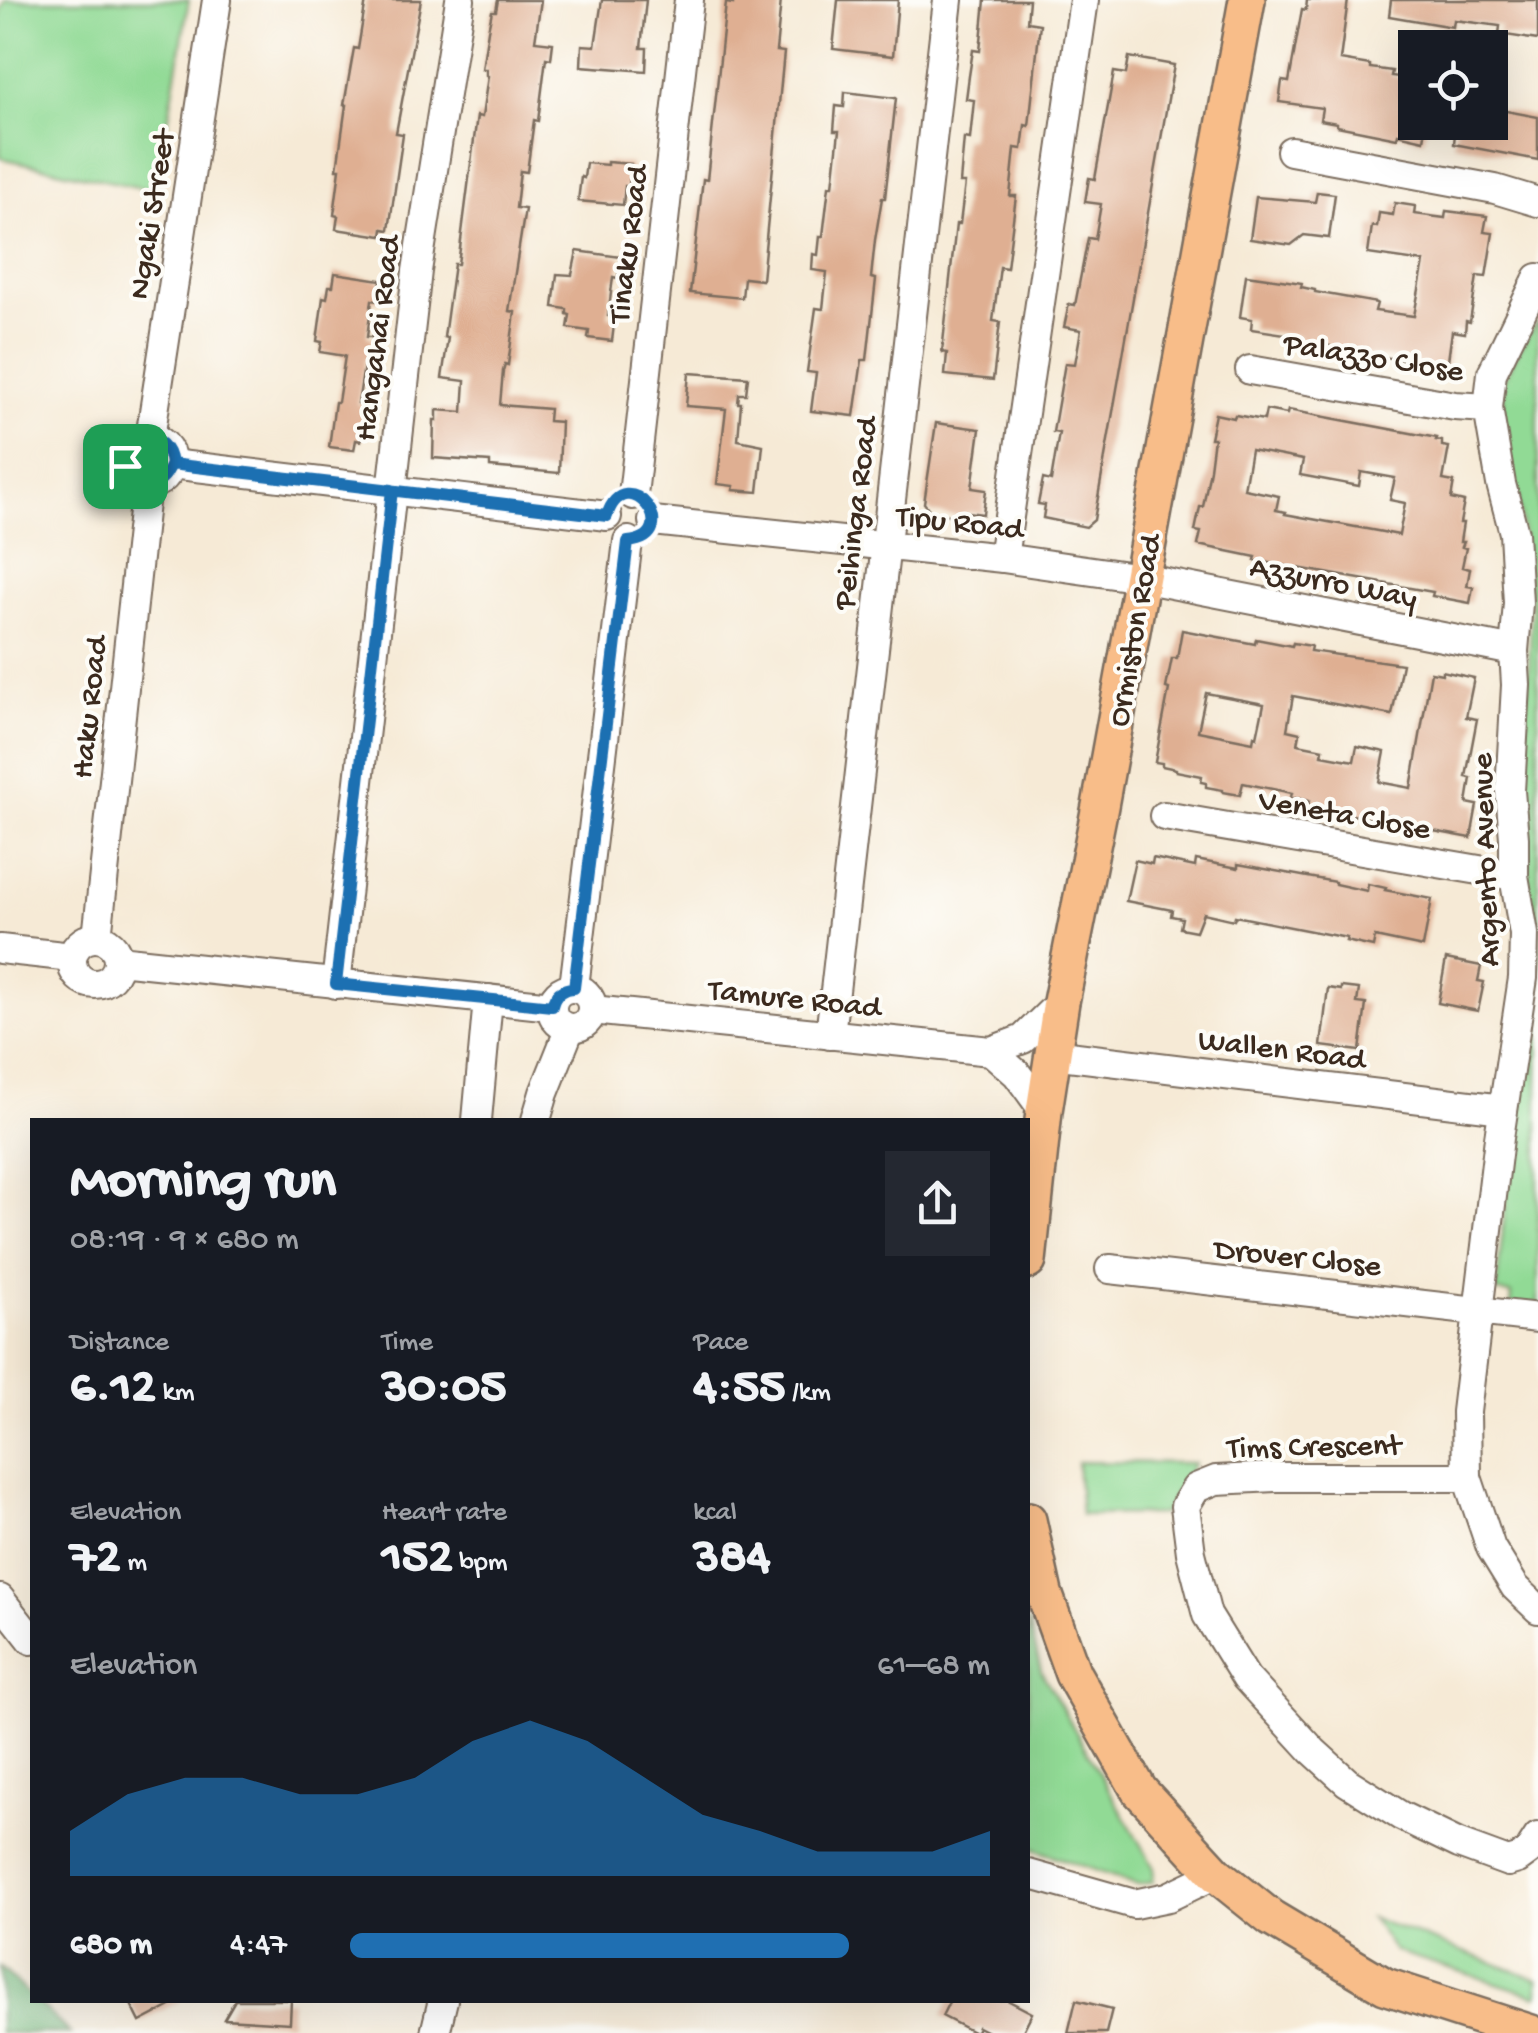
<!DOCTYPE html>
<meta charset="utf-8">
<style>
:root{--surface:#171b24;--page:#242831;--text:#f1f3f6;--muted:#9ea1a6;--accent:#1f6fb2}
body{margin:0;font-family:"Gochi Hand",sans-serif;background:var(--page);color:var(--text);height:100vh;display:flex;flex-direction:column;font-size:38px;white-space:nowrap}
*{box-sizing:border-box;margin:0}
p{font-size:32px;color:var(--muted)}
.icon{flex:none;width:55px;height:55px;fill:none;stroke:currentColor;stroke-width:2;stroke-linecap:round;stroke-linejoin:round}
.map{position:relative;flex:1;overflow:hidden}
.details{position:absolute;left:30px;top:1118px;width:1000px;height:885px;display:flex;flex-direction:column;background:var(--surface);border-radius:0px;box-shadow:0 10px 40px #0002}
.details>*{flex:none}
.controls{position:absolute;left:1398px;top:30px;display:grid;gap:20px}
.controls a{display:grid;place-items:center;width:110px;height:110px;border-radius:0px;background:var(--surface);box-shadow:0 10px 40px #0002;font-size:50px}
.pin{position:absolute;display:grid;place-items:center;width:85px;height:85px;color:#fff;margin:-42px;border-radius:20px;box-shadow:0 5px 15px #0006}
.round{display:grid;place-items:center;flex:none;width:105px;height:105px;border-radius:0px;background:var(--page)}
.head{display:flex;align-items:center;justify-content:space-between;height:170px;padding:0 40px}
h1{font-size:55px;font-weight:800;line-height:75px}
.metrics{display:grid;grid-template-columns:repeat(3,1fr);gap:15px;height:170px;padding:10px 40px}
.metrics div{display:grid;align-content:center}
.metrics b{font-size:50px;font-weight:800}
.metrics small{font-size:28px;font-weight:400}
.metrics p{font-size:28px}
.chart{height:280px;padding:20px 40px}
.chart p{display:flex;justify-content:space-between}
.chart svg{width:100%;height:180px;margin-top:10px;fill:var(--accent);opacity:.7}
ul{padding:0 40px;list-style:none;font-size:32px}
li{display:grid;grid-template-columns:160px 120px 1fr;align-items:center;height:75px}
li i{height:25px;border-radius:12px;background:var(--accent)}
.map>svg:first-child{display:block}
.green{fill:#91da95;stroke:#66825a;stroke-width:2.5}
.forest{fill:#74ba7e;stroke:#58724e;stroke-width:2.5}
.building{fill:#dfaf92;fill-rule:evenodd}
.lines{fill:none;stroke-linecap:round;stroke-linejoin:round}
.minor-casing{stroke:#7c6d5e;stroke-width:32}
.major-casing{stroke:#7c6d5e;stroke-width:40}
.minor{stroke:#fff;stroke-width:28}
.major{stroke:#f8bd89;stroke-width:35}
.route-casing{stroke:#fff;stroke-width:20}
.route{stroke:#1f6fb2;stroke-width:12}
.labels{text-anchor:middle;stroke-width:8;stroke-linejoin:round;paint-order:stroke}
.street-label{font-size:32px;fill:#3b2a1e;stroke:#fdfcf7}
</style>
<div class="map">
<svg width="1538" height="2033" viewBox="0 0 1538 2033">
<rect width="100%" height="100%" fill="#fdfcf7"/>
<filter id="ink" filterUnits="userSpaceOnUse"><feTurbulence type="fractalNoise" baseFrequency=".01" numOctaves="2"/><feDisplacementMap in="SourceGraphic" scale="20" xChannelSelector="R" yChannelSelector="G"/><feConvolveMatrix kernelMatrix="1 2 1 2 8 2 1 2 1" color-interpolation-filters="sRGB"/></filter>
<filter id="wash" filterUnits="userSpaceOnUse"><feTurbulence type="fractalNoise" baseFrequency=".0048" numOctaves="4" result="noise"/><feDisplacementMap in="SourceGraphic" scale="40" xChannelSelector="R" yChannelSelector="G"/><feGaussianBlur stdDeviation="2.25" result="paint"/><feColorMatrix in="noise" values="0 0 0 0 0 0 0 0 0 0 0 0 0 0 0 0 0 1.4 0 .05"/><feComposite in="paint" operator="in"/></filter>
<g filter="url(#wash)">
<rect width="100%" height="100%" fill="#f6ead6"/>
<g class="green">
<path d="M5,0H189L156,191L0,158V12Z"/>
<path d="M1538,321V1306L1510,1305L1511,1294L1496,1292L1520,1073L1534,972L1524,756L1532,610L1518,496L1502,430L1504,380L1520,348Z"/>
<path d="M1077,1462L1194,1463L1163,1514L1081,1515Z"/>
<path d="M1028,1621L1041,1671L1154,1868L1153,1882L1137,1885L1028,1847Z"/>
<path d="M1371,1918L1538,1979V1996L1394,1951Z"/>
</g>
<path class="forest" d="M0,1967L70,2033H0Z"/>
<g id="blocks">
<g class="building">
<path d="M366,0H421L396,133L403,134L389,230L383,229L382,236L336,229L338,216L334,215L340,169H337L346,105H344L354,48L358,49Z"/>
<path d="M498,0H541L535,41L553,43L551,59L546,58L538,121L534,120L527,172L520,171L516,208L525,209L509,311L515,312L508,365L505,364L503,371L500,405L549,409L548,421L561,422L559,473L490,467V462L433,458L434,420H437V410L463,412L465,381L442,378L448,338L444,337L454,264H458L477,116L482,117L488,76L486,75V69H482L488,30L492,11H496Z"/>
<path d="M602,0H646L641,48H647L646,71L581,66L582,45L595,46Z"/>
<path d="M733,0H781L776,51L784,52L762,280L744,278L742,298L690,293L703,179L707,180L726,3L733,4Z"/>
<path d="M838,0H898L893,56L833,49Z"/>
<path d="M985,0H1029L1027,22L1040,24L1029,126L1025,125L1022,149L1015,148L1010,196H1016L1007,268L1000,267L993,321L1000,322L993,380L945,375L947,353L942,352L956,224H960L965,183H960L964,138L970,139L974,100L966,99L969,76L973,50L980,51Z"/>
<path d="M1307,0H1348L1340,60L1370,65V68L1392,71L1391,76L1415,79V122H1427L1424,140L1398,134L1397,138L1337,126V123L1320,120L1322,108L1279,102L1282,81L1289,82L1302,9L1306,10Z"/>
<path d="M1391,0H1538V40L1499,34L1500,26L1454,20L1453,27L1389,16Z"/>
<path d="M1129,57L1174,65L1094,520L1086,527L1043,518L1045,505L1038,504L1043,479L1051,481L1059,433L1053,432L1065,363L1075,364L1081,330L1064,327L1069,304L1075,305L1088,238L1095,239L1101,204L1085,202L1089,178L1095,179L1114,72L1126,74Z"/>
<path d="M845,92L896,98L885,198H882L875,240L871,278L876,279L867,360H862L854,416L811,411L816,373L807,372L816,308L823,309L827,272L812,270L813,254L818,255L820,236H823L829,186H833L839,131H834L836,106L844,107Z"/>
<path d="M1490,108L1538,117V160L1454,144L1456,122H1490Z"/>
<path d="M607,162L631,164L629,187L625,186L623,205L578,201L581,177L584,178L586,163L607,165Z"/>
<path d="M1317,192L1335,194L1329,238L1304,235L1291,245L1250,239L1256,197L1315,202Z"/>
<path d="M1395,203L1415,206L1414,214L1445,218L1446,211L1487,216L1484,232L1493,233L1486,277L1477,276L1470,322L1466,321L1465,333L1452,331L1447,368L1415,363V361L1332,351V347L1328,345L1299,341V336L1251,329L1252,319L1240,317L1246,275L1302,283L1301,287L1315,290V292L1377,303L1375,311L1414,316L1424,262L1368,254L1372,226L1377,227L1379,213L1393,215Z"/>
<path d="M577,251L621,257L618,278L613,277L608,316L615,317L612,341L588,338L589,331L568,328L570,315L567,314V309L553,307L557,274L572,275Z"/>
<path d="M335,273L381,280L378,301L372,300L367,337H373L369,360L365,359L358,404L366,405L361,441L356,440L354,450L329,447L335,402H338L345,356L320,352L322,342L317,341L323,297L327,298L329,286H333Z"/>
<path d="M689,373L748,377L746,394H739L738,403H741L738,440L763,445L758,492L733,490L734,486L717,484L726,409L686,406Z"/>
<path d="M1266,410L1287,414L1288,410L1437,438L1436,440L1442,441V446L1449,447L1443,480L1454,482L1451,499L1464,502L1460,523H1463L1460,542H1464L1462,547L1466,548L1462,567L1470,569L1467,586L1473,587L1470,603L1432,596L1433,592L1275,564L1255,560L1256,557L1198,545L1201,532L1195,531L1200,507H1203L1210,469L1214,438H1210L1215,414L1234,418L1235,415L1264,420ZM1251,450L1303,460L1300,475L1359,486L1361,472L1395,478L1390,500L1405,503L1399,535L1285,514L1286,512L1276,510L1279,496L1244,489Z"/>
<path d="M936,423L980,429L972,488L986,490L983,514L966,512L965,517L932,513L924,503Z"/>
<path d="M1182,630L1255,644L1256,639L1292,646L1293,643L1311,646L1310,651L1402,664L1392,715L1293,696L1287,730L1300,733L1298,744L1323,749L1322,755L1354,761L1357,746L1385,752L1379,782L1411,788L1431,672L1442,674V671L1474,678L1466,717L1477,719L1466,777L1471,778L1467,803L1477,805L1471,838L1412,827L1409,825L1410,819L1378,813L1377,820L1308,806L1309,801L1291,797L1292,793L1243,783L1240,795L1223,792V790L1206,787V783L1201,782L1202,776L1176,771V769L1162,766V763L1155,762L1169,689L1166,688L1172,658H1177ZM1206,693L1264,704L1257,737L1254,736L1253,742L1198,731Z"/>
<path d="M1153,858L1195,867L1196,860L1238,868V864L1335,882V884L1367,891L1368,884L1386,888L1385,890L1432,899L1423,947L1375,937L1373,947L1346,941L1347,938L1235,916L1234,920L1203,913L1196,931L1180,928L1182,918L1171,916L1172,910L1126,901L1135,860L1152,864Z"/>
<path d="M1446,959L1481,966L1478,981L1484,982L1478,1011L1438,1003Z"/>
<path d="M1341,987L1359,989L1357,1003L1366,1004L1360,1051L1321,1046L1328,988L1341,990Z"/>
<path d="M129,2000H182L140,2022Z"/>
<path d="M235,2000H291L290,2023L224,2019Z"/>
<path d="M950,2000H1007L1032,2013L1022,2033H990L978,2027L975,2033L942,2016Z"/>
<path d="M1076,2000L1112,2009L1106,2033H1068Z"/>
</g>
</g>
</g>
<g filter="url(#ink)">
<use href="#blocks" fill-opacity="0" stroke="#7c6d5e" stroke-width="2.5"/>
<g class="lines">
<g class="minor-casing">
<g id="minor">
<path d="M1291,151L1495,189L1538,202"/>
<path d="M1538,278L1492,373L1488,408L1501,484L1514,533L1518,603L1514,651L1516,685L1510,791L1514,838V876L1524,934L1523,978L1499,1138L1466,1412L1467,1477L1491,1548L1515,1587L1538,1609"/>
<path d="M1250,370L1455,406L1488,408"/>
<path d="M150,438L217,0"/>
<circle cx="148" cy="461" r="23"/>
<path d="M171,464L607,516"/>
<path d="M633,495L689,0"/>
<path d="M653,521L1003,558L1141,578L1514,651"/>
<path d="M1003,558L1084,0"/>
<path d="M1164,816L1514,876"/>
<path d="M97,938L146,484"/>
<circle cx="95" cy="961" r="23"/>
<path d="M0,949L72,957"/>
<path d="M118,960L552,1006"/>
<path d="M336,984L417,271L460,0"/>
<path d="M574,987L628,541"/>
<circle cx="572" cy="1008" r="20"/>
<path d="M592,1010L991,1051L1023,1039L1061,1002"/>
<path d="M830,1035L948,0"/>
<path d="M991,1051L1017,1074L1044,1111"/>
<path d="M1052,1054L1503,1109"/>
<path d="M477,1120L488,999"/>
<path d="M536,1120L544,1093L570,1028"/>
<path d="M1110,1269L1538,1318"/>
<path d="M1467,1477H1275L1216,1480L1196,1488L1185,1506L1191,1553L1207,1615L1246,1678L1313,1751L1347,1782L1401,1816L1459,1844L1508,1862L1518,1859L1529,1851L1538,1837"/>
<path d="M0,1599L32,1640"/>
<path d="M1028,1874L1134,1904L1168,1897L1216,1874"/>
<path d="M435,2033L443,2000"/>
</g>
</g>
<g class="major-casing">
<g id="major">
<path d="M1028,1261L1044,1111L1061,1002L1100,806L1247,0"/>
<path d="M1028,1520L1044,1593L1073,1674L1139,1790L1216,1874L1271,1918L1385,1986L1531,2033"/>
</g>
</g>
<use href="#minor" class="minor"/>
<use href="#major" class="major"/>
</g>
</g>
<g class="lines" filter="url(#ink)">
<g class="route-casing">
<path id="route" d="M125,466C138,491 161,490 171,464L392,490L336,984L552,1006C555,994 562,988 574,988L628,542C688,536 625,458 607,516L171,464C167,428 125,430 125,466"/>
</g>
<use href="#route" class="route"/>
</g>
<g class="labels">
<g class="street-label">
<text transform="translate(149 214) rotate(-81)" y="11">Ngaki Street</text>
<text transform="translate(626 244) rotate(-83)" y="11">Tinaku Road</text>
<text transform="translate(375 338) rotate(-83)" y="11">Hangahai Road</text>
<text transform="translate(1374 355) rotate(9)" y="11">Palazzo Close</text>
<text transform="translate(853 513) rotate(-83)" y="11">Peihinga Road</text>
<text transform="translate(960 520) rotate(6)" y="11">Tipu Road</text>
<text transform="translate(1334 580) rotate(11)" y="11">Azzurro Way</text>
<text transform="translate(1132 630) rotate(-80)" y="11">Ormiston Road</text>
<text transform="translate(87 707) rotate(-84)" y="11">Haku Road</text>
<text transform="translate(1345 812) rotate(10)" y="11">Veneta Close</text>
<text transform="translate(1483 860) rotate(-92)" y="11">Argento Avenue</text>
<text transform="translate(795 996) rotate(6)" y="11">Tamure Road</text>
<text transform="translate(1282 1047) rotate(7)" y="11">Wallen Road</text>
<text transform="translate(1298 1255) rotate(6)" y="11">Drover Close</text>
<text transform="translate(1314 1444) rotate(-1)" y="11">Tims Crescent</text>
</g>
</g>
</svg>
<div class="controls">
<a><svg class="icon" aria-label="locate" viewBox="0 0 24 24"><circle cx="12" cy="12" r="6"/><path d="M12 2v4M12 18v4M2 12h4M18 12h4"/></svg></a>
</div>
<div class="pin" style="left:125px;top:466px;background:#1e9e55"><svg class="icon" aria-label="arrive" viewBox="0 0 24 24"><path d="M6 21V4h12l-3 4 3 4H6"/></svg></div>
<section class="details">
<div class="head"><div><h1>Morning run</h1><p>08:19 · 9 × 680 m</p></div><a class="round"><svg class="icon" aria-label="share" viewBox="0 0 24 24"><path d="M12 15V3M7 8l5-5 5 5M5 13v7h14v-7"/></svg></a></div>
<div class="metrics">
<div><p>Distance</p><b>6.12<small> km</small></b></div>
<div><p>Time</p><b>30:05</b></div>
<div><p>Pace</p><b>4:55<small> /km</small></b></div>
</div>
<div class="metrics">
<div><p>Elevation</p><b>72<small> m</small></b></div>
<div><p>Heart rate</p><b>152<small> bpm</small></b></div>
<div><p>kcal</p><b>384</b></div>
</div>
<div class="chart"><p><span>Elevation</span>61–68 m</p>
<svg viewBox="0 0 160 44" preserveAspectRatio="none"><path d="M0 44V33L10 24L20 20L30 20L40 24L50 24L60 20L70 11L80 6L90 11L100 20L110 29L120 33L130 38L140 38L150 38L160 33V44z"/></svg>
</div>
<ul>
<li><b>680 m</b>4:47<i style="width:78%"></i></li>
</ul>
</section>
</div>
